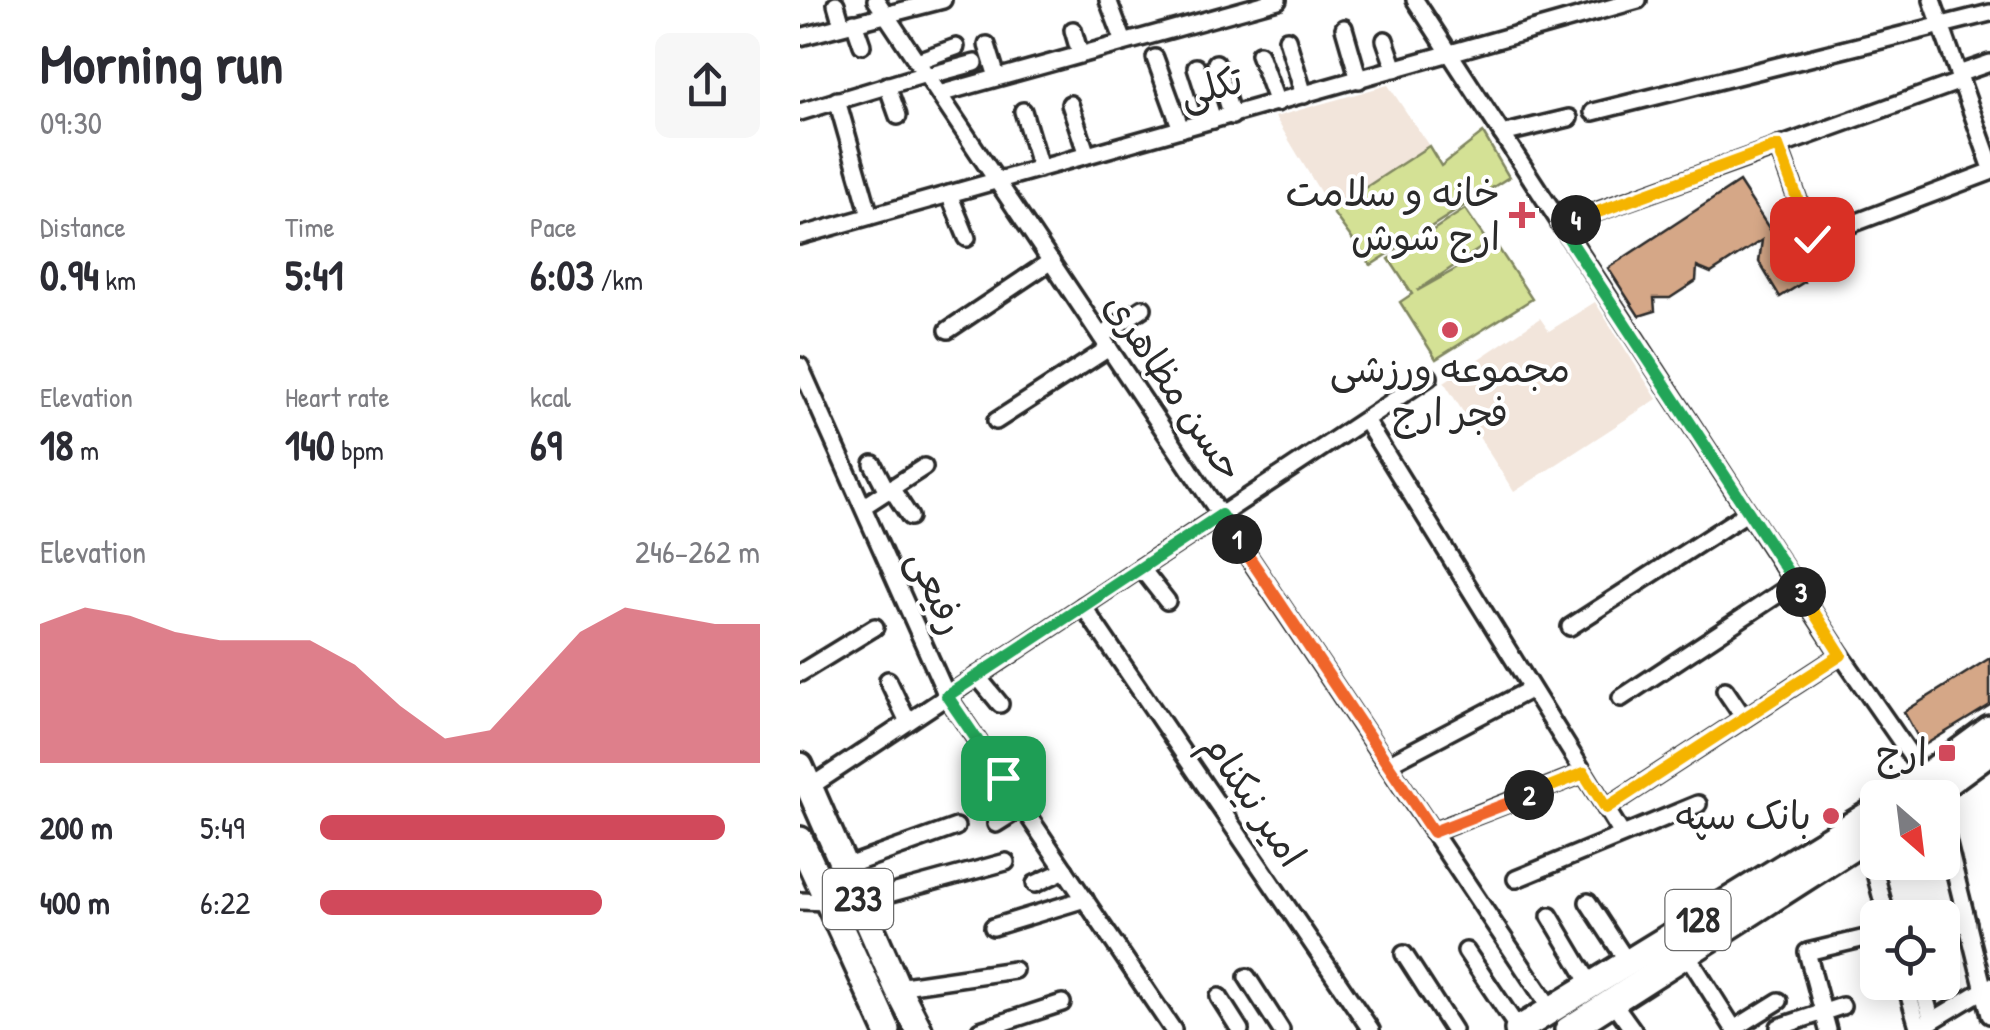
<!DOCTYPE html>
<meta charset="utf-8">
<style>
:root{--surface:#fff;--page:#f7f7f7;--text:#2b2b33;--muted:#7c7c81;--accent:#d1495b}
body{margin:0;font-family:"Patrick Hand","Playpen Sans Arabic",sans-serif;background:var(--page);color:var(--text);height:100vh;display:flex;flex-direction:column;font-size:38px;white-space:nowrap}
*{box-sizing:border-box;margin:0}
p{font-size:32px;color:var(--muted)}
.icon{flex:none;width:55px;height:55px;fill:none;stroke:currentColor;stroke-width:2;stroke-linecap:round;stroke-linejoin:round}
.map{position:relative;flex:1;overflow:hidden}
.drawer{display:flex;flex-direction:column;background:var(--surface);width:800px}
.drawer>*{flex:none}
.needle{width:65px;rotate:152deg}
.controls{position:absolute;left:1060px;top:780px;display:grid;gap:20px}
.controls a{display:grid;place-items:center;width:100px;height:100px;border-radius:15px;background:var(--surface);box-shadow:0 5px 25px #0003;font-size:50px}
.pin{position:absolute;display:grid;place-items:center;width:85px;height:85px;color:#fff;margin:-42px;border-radius:20px;box-shadow:0 5px 15px #0006}
.km{position:absolute;width:50px;height:50px;margin:-25px;border-radius:50%;background:#222;color:#fff;font-size:28px;line-height:50px;text-align:center}
.round{display:grid;place-items:center;flex:none;width:105px;height:105px;border-radius:15px;background:var(--page)}
.overview{display:flex;align-items:center;justify-content:space-between;height:170px;padding:0 40px}
h1{font-size:55px;font-weight:700;line-height:75px}
.metrics{display:grid;grid-template-columns:repeat(3,1fr);gap:15px;height:170px;padding:10px 40px}
.metrics div{display:grid;align-content:center}
.metrics b{font-size:42px;font-weight:700}
.metrics small{font-size:28px;font-weight:400}
.metrics p{font-size:28px}
.chart{height:280px;padding:20px 40px}
.chart p{display:flex;justify-content:space-between}
.chart svg{width:100%;height:180px;margin-top:10px;fill:var(--accent);opacity:.7}
ul{padding:0 40px;list-style:none;font-size:32px}
li{display:grid;grid-template-columns:160px 120px 1fr;align-items:center;height:75px}
li i{height:25px;border-radius:12px;background:var(--accent)}
main{display:flex;flex:1;min-height:0}
.map>svg:first-child{display:block}
.built{fill:#f2e5db}
.green{fill:#d4e195;stroke:#808660;stroke-width:2.5}
.building{fill:#d5a787;stroke:#2b2b2b;stroke-width:2.5}
.lines{fill:none;stroke-linecap:round;stroke-linejoin:round}
.street-casing{stroke:#2b2b2b;stroke-width:22}
.primary-casing{stroke:#2b2b2b;stroke-width:32}
.street{stroke:#fff;stroke-width:15}
.primary{stroke:#fff;stroke-width:25}
.split-1-casing{stroke:#fff;stroke-width:20}
.split-2-casing{stroke:#fff;stroke-width:20}
.split-3-casing{stroke:#fff;stroke-width:20}
.split-4-casing{stroke:#fff;stroke-width:20}
.split-5-casing{stroke:#fff;stroke-width:20}
.split-1{stroke:#22a559;stroke-width:12}
.split-2{stroke:#f0652b;stroke-width:12}
.split-3{stroke:#f5b400;stroke-width:12}
.split-4{stroke:#22a559;stroke-width:12}
.split-5{stroke:#f5b400;stroke-width:12}
.poi-dot{fill:#d1495b;stroke:#fff;stroke-width:4}
.labels{text-anchor:middle;stroke-width:8;stroke-linejoin:round;paint-order:stroke}
.shield{fill:#fff;stroke:#6b6b6b;stroke-width:2.5}
.shield-label{font-size:35px;font-weight:bold;fill:#2b2b2b}
.street-label{font-size:38px;fill:#2b2b2b;stroke:#fff}
.poi-label{font-size:38px;fill:#2b2b2b;stroke:#fff;text-anchor:end}
</style>
<main>
<section class="drawer">
<div class="overview"><div><h1>Morning run</h1><p>09:30</p></div><a class="round"><svg class="icon" aria-label="share" viewBox="0 0 24 24"><path d="M12 15V3M7 8l5-5 5 5M5 13v7h14v-7"/></svg></a></div>
<div class="metrics">
<div><p>Distance</p><b>0.94<small> km</small></b></div>
<div><p>Time</p><b>5:41</b></div>
<div><p>Pace</p><b>6:03<small> /km</small></b></div>
</div>
<div class="metrics">
<div><p>Elevation</p><b>18<small> m</small></b></div>
<div><p>Heart rate</p><b>140<small> bpm</small></b></div>
<div><p>kcal</p><b>69</b></div>
</div>
<div class="chart"><p><span>Elevation</span>246–262 m</p>
<svg viewBox="0 0 160 44" preserveAspectRatio="none"><path d="M0 44V10L10 6L20 8L30 12L40 14L50 14L60 14L70 20L80 30L90 38L100 36L110 24L120 12L130 6L140 8L150 10L160 10V44z"/></svg>
</div>
<ul>
<li><b>200 m</b>5:49<i style="width:92%"></i></li>
<li><b>400 m</b>6:22<i style="width:64%"></i></li>
</ul>
</section>
<div class="map">
<svg width="1190" height="1030" viewBox="0 0 1190 1030">
<rect width="100%" height="100%" fill="#fff"/>
<filter id="ink" filterUnits="userSpaceOnUse"><feTurbulence type="fractalNoise" baseFrequency=".01" numOctaves="2"/><feDisplacementMap in="SourceGraphic" scale="20" xChannelSelector="R" yChannelSelector="G"/><feConvolveMatrix kernelMatrix="1 2 1 2 8 2 1 2 1" color-interpolation-filters="sRGB"/></filter>
<g filter="url(#ink)">
<g class="built">
<path d="M588,85L629,146L531,210L475,117Z"/>
<path d="M795,302L857,399L714,492L644,382L740,318L749,331Z"/>
</g>
<g class="green">
<path d="M683,133L709,177L571,265L531,210L629,146L641,166Z"/>
<path d="M665,209L688,243L617,291L697,246L732,299L636,359L600,302L612,294L589,259Z"/>
</g>
<g class="building">
<path d="M939,182L1004,282L980,297L959,262L962,240L911,273L897,267L896,281L870,298H854L855,311L839,316L808,268Z"/>
<path d="M1190,658V705L1123,746L1104,712Z"/>
</g>
<g class="lines">
<g class="street-casing">
<g id="street">
<path d="M76,0L751,1009"/>
<path d="M308,0L324,42"/>
<path d="M615,0L1041,655L1125,776"/>
<path d="M1132,0L1190,163"/>
<path d="M36,4L42,25"/>
<path d="M54,22L62,45"/>
<path d="M544,28L559,80"/>
<path d="M273,30L280,54"/>
<path d="M0,37L143,0"/>
<path d="M487,39L504,95"/>
<path d="M585,40L595,69"/>
<path d="M187,45L197,77"/>
<path d="M459,54L477,103"/>
<path d="M355,58L381,129"/>
<path d="M117,61L156,47"/>
<path d="M416,63L432,116"/>
<path d="M396,67L413,120"/>
<path d="M1158,74L1190,63"/>
<path d="M127,76L175,63"/>
<path d="M87,85L98,116"/>
<path d="M139,94L478,0"/>
<path d="M37,100L70,216"/>
<path d="M270,104L287,155"/>
<path d="M223,111L240,168"/>
<path d="M0,112L126,74"/>
<path d="M793,112L1190,13"/>
<path d="M702,134L769,118"/>
<path d="M978,146L1012,239L1190,172"/>
<path d="M149,194L167,238"/>
<path d="M760,225L1161,81"/>
<path d="M0,236L838,0"/>
<path d="M148,330L251,261"/>
<path d="M301,336L343,308"/>
<path d="M0,366L147,696L373,1030"/>
<path d="M565,420L822,834"/>
<path d="M196,421L309,348"/>
<path d="M73,464L87,491"/>
<path d="M91,488L110,517"/>
<path d="M64,506L124,467"/>
<path d="M341,568L367,601"/>
<path d="M283,606L571,1030"/>
<path d="M770,627L948,512"/>
<path d="M0,673L75,627"/>
<path d="M177,676L200,704"/>
<path d="M88,680L108,722"/>
<path d="M925,690L944,718"/>
<path d="M821,698L995,583"/>
<path d="M588,764L731,689"/>
<path d="M10,787L629,377"/>
<path d="M170,795L203,778"/>
<path d="M806,808L1041,655"/>
<path d="M1142,820L1190,1015"/>
<path d="M196,824L223,807"/>
<path d="M633,832L784,773"/>
<path d="M1066,839L1087,918"/>
<path d="M44,867L156,827"/>
<path d="M716,879L898,804"/>
<path d="M235,884L265,870"/>
<path d="M0,901L28,902"/>
<path d="M59,902L206,862"/>
<path d="M788,902L828,963"/>
<path d="M750,916L791,985"/>
<path d="M193,927L285,899"/>
<path d="M1142,929L1168,923"/>
<path d="M666,951L719,1030"/>
<path d="M886,953L934,1029L979,1001"/>
<path d="M604,954L653,1030"/>
<path d="M447,977L481,1030"/>
<path d="M1105,982L1119,1030"/>
<path d="M1121,982L1132,1021"/>
<path d="M97,987L214,970"/>
<path d="M419,997L440,1030"/>
<path d="M812,1001L833,1030"/>
<path d="M979,1027L1042,1006"/>
<path d="M180,1030L262,1003"/>
<path d="M1028,1030L1007,952L1078,935"/>
<path d="M1117,1030L1190,986"/>
</g>
</g>
<g class="primary-casing">
<g id="primary">
<path d="M0,766L97,987L119,1030"/>
<path d="M1096,798L1190,729"/>
<path d="M1126,798L1190,751"/>
<path d="M0,840L87,1030"/>
<path d="M718,1030L1078,809"/>
<path d="M768,1030L1078,831"/>
</g>
</g>
<use href="#street" class="street"/>
<use href="#primary" class="primary"/>
</g>
</g>
<g class="lines" filter="url(#ink)">
<g class="split-1-casing">
<path id="split-1" d="M203,778L147,696L421,515L437,539"/>
</g>
<g class="split-2-casing">
<path id="split-2" d="M437,539L633,832L729,795"/>
</g>
<g class="split-3-casing">
<path id="split-3" d="M729,795L784,773L806,808L1041,655L1001,592"/>
</g>
<g class="split-4-casing">
<path id="split-4" d="M776,220L760,225L1001,592"/>
</g>
<g class="split-5-casing">
<path id="split-5" d="M776,220L978,146L1012,239"/>
</g>
<use href="#split-1" class="split-1"/>
<use href="#split-2" class="split-2"/>
<use href="#split-3" class="split-3"/>
<use href="#split-4" class="split-4"/>
<use href="#split-5" class="split-5"/>
</g>
<g class="poi-dot">
<path d="M717 200h10v10h10v10h-10v10h-10v-10h-10v-10h10z"/>
<circle cx="650" cy="330" r="10"/>
<rect x="1137" y="743" width="20" height="20" rx="5"/>
<circle cx="1031" cy="816" r="10"/>
</g>
<g class="labels">
<g class="shield">
<rect x="23" y="869" width="70" height="60" rx="8"/>
<rect x="865.5" y="890" width="65" height="60" rx="8"/>
</g>
<g class="shield-label">
<text x="58" y="911">233</text>
<text x="898" y="932">128</text>
</g>
<g class="street-label">
<text transform="translate(411 87) rotate(-15)" y="13">تکلی</text>
<text transform="translate(374 387) rotate(56)" y="13">حسن مظاهری</text>
<text transform="translate(137 592) rotate(66)" y="13">رفیعی</text>
<text transform="translate(454 800) rotate(56)" y="13">امیر نیکنام</text>
</g>
<g class="poi-label">
<text x="700" y="206">خانه و سلامت<tspan x="700" dy="44">ارج شوش</tspan></text>
<text x="650" y="382" text-anchor="middle">مجموعه ورزشی<tspan x="650" dy="44">فجر ارج</tspan></text>
<text x="1127" y="766">ارج</text>
<text x="1011" y="829">بانک سپه</text>
</g>
</g>
</svg>
<div class="controls">
<a><svg class="needle" viewBox="-14 -14 28 28"><path d="M0-13l5 13h-10z" fill="#e53935"/><path d="M0 13l5-13h-10z" fill="#7c7c81"/></svg></a>
<a><svg class="icon" aria-label="locate" viewBox="0 0 24 24"><circle cx="12" cy="12" r="6"/><path d="M12 2v4M12 18v4M2 12h4M18 12h4"/></svg></a>
</div>
<div class="pin" style="left:203px;top:778px;background:#1e9e55"><svg class="icon" aria-label="arrive" viewBox="0 0 24 24"><path d="M6 21V4h12l-3 4 3 4H6"/></svg></div>
<div class="pin" style="left:1012px;top:239px;background:#d93025"><svg class="icon" aria-label="check" viewBox="0 0 24 24"><path d="M5 12l5 5 9-10"/></svg></div>
<b class="km" style="left:437px;top:539px">1</b>
<b class="km" style="left:729px;top:795px">2</b>
<b class="km" style="left:1001px;top:592px">3</b>
<b class="km" style="left:776px;top:220px">4</b>
</div>
</main>
